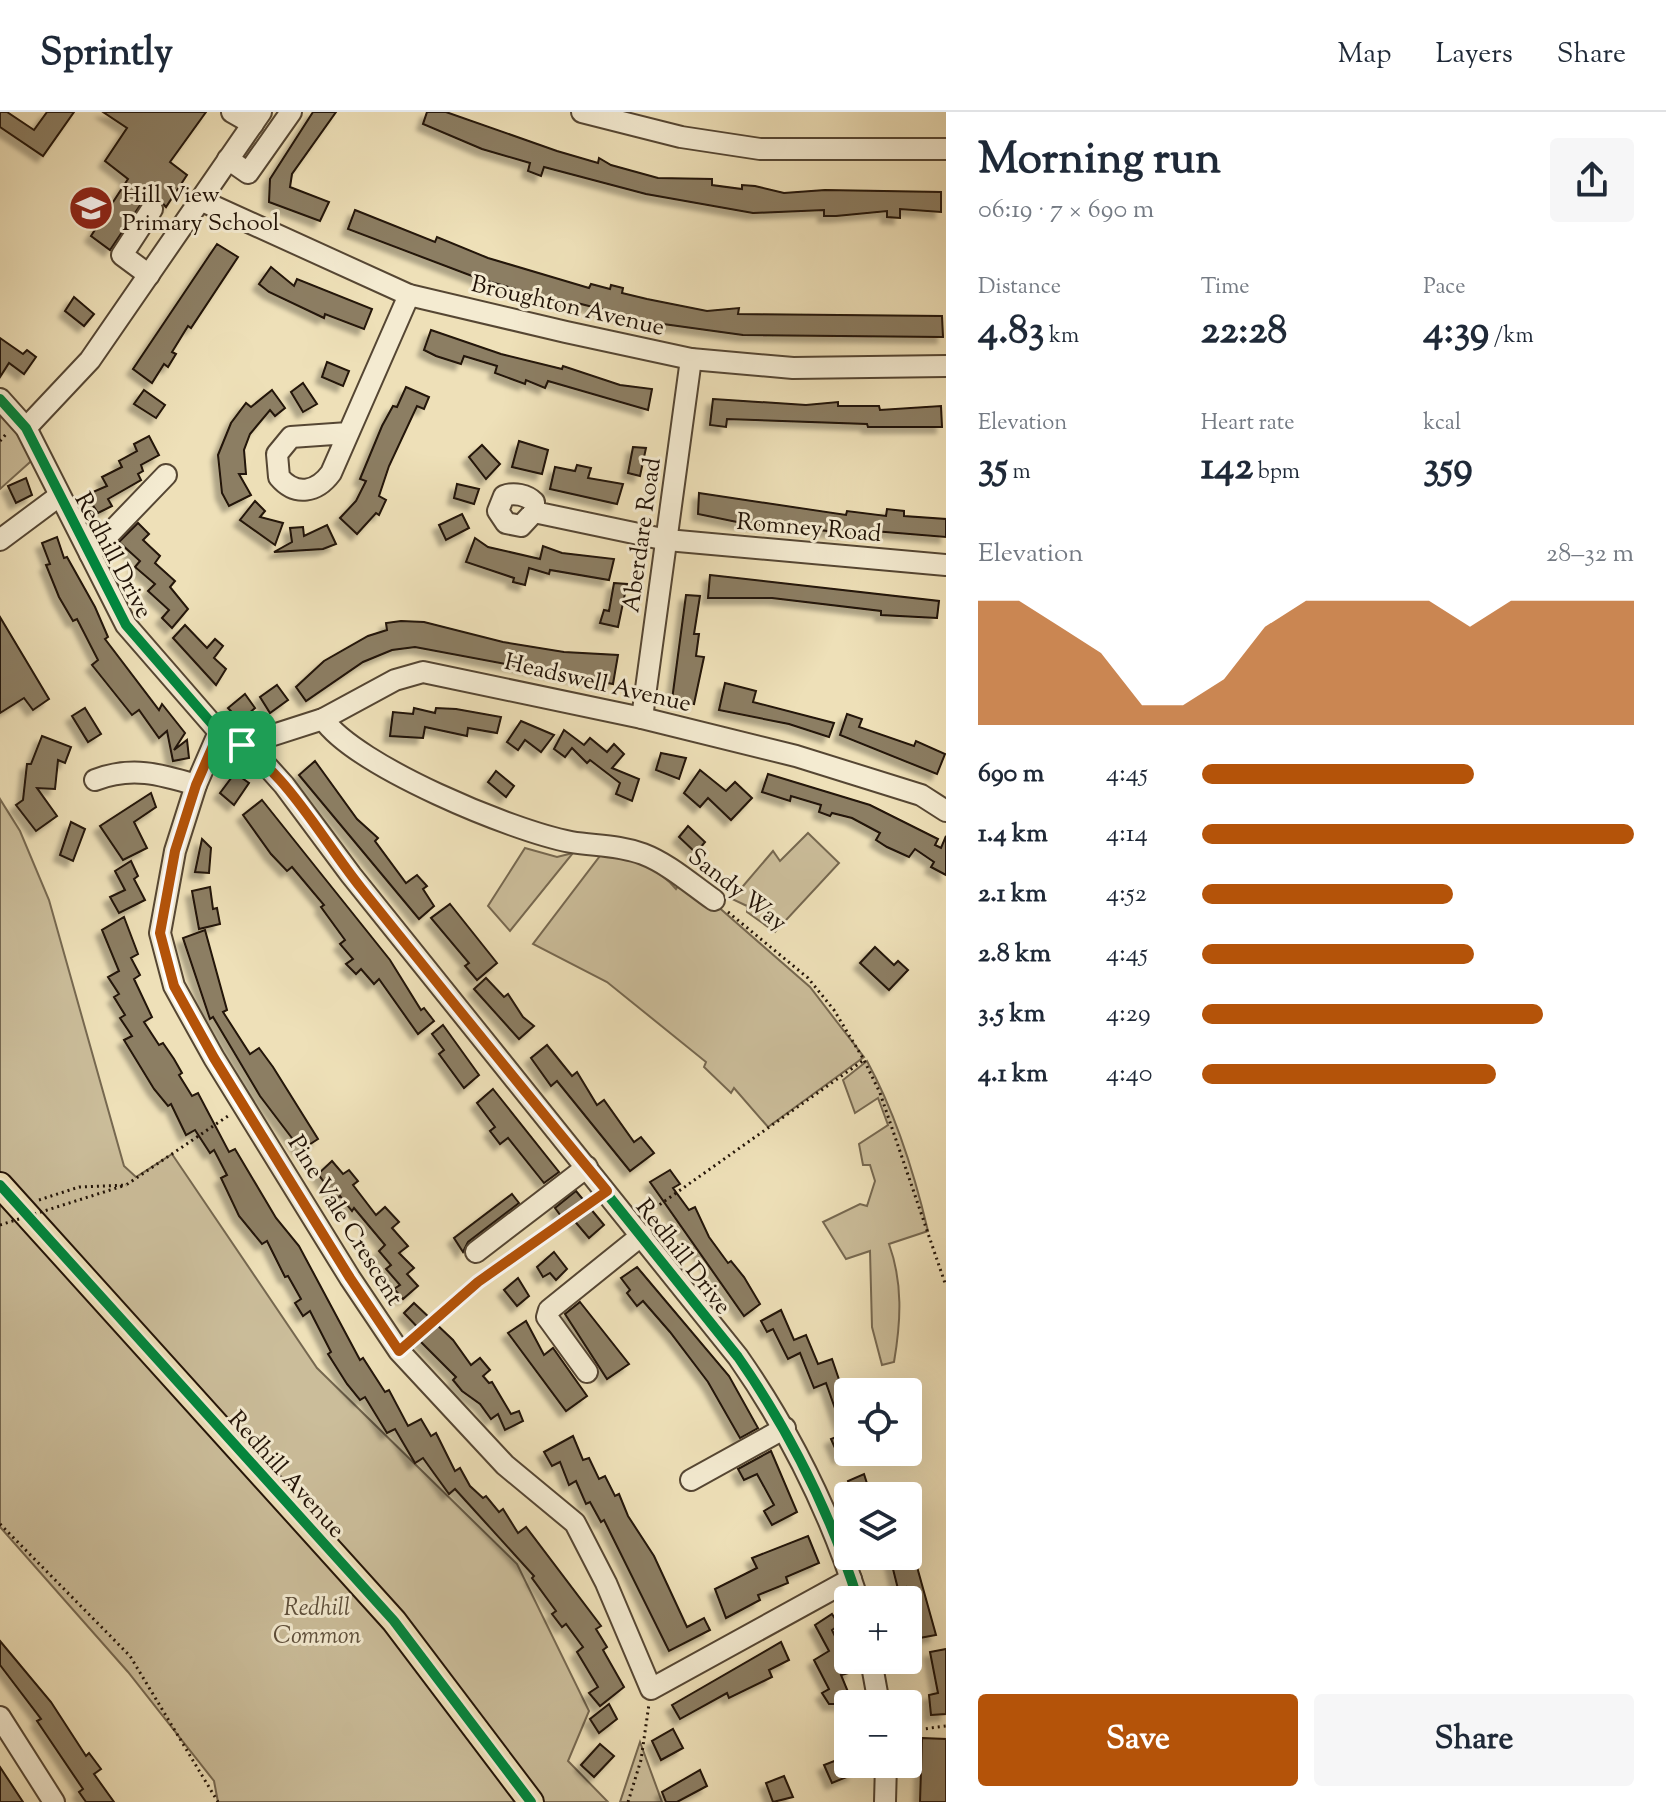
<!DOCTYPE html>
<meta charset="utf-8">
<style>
:root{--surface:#fff;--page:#f6f6f7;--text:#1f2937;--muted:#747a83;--line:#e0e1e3;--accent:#b45309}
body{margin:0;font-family:"Sorts Mill Goudy",serif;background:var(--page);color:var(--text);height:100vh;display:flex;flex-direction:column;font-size:30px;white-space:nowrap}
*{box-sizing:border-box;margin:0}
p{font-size:26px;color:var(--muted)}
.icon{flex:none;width:44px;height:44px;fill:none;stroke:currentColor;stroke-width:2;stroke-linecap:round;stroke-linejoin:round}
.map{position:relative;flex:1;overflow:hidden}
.side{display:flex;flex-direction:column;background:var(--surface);width:720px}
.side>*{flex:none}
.controls{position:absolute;left:834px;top:1266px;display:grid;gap:16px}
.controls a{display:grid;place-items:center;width:88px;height:88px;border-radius:8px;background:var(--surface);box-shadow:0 8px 32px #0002;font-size:40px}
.pin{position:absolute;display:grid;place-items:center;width:68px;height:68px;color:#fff;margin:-34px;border-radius:16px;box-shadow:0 4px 12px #0006}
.round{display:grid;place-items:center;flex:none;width:84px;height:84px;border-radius:8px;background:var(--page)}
.head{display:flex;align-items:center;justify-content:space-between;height:136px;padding:0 32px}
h1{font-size:44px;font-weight:800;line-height:60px}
.figures{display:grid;grid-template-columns:repeat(3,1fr);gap:12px;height:136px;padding:8px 32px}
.figures div{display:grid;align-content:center}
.figures b{font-size:40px;font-weight:800}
.figures small{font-size:22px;font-weight:400}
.figures p{font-size:22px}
.chart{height:224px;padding:16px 32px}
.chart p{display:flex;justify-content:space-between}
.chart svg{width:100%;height:144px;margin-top:8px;fill:var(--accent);opacity:.7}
.button{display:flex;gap:16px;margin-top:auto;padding:16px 32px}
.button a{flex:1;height:92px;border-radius:8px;background:var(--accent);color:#fff;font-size:32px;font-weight:800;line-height:92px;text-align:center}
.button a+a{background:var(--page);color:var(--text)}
ul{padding:0 32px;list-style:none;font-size:26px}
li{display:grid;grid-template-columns:128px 96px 1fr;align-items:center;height:60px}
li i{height:20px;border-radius:10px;background:var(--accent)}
header{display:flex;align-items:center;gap:48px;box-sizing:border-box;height:112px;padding:0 40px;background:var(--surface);border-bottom:2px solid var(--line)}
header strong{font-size:38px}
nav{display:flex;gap:44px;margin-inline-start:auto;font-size:28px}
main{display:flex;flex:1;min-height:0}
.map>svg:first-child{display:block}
.green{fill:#cbbd9a;stroke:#766850;stroke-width:2}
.building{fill:#8c7e63;stroke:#221307;stroke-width:2;filter:url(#shadow)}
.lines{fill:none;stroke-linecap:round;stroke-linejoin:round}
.minor-casing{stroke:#554633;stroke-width:24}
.major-casing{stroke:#221307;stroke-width:28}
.path{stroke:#221307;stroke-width:3;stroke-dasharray:2 4;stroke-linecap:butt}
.minor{stroke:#f4ebd1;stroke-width:20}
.major{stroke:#eee0b8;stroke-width:24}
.path-bridge{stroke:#221307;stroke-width:3;stroke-dasharray:2 4;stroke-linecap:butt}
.cycleway-casing{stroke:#f4ebd1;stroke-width:15}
.cycleway{stroke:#00873e;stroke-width:10}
.route-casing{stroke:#fff;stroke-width:16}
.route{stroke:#b45309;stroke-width:10}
.labels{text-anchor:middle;stroke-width:6;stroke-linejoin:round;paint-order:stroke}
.poi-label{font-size:24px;fill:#221307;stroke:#f4ebd1;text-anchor:start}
.street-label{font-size:24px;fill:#221307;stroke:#f4ebd1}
.park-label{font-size:24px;font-style:italic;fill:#5d4e3a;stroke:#f4ebd1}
</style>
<header>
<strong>Sprintly</strong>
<nav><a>Map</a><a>Layers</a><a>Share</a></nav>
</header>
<main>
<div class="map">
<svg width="946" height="1690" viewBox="0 0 946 1690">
<defs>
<filter id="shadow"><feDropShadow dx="-6" dy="6" stdDeviation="2" flood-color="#0004"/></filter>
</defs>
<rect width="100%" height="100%" fill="#eee0b8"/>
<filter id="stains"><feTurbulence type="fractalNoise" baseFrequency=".0025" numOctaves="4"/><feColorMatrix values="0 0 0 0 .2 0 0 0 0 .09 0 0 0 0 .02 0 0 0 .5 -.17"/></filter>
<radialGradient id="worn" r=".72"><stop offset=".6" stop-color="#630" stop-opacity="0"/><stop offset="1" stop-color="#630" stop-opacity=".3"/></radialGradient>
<g class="green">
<path d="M0,287L39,342L0,377Z"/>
<path d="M0,687L20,719L49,788L124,1054L136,1065L172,1042L317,1256L517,1452L589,1599L568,1649L608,1690H218L214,1669L128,1560L0,1415Z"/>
<path d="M808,721L839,751L775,820L747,800V794L732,787L773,739L780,749Z"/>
<path d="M525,736L557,745L573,741L510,819L488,794Z"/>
<path d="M603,740C633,748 657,754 676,777L684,765L810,875L864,945L768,1015L734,976L731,981L704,955L706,950L607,870L533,832Z"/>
<path d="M867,949C896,1002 914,1060 928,1119L889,1132C903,1171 901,1209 894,1250L882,1253L872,1215L870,1139L846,1147L823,1110L860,1092L867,1094L875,1069L870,1053H863L859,1032L888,1013L878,986L855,1001L843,968Z"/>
<path d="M640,1630L662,1690H620Z"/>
</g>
<g class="building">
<path d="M0,0H7L34,18L47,0H74L43,44L0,15Z"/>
<path d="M103,0H206L170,50L187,63L166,95L158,86H145L110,138L91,124L128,67L105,49L127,16Z"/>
<path d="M313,0H336L292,62L290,75L329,90L320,109L269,90L270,67Z"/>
<path d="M427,0H446L557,39L598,51L599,46L611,53L658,66L712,67V73L742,77V73L755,74L784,81L825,78L941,80V100L900,97V106L887,105V99L836,104H824V98L753,101L646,82L544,55L541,64L528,59L530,51L482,37L423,12Z"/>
<path d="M355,98L435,130L437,125L488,146L589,176L591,172L610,177L611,173L623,176L622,181L647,187L707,199L739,196L738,202L942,204L943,225L743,223L656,211L577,191L576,194L480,167L348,117Z"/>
<path d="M217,132L238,145L191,216L188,214L172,240L176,242L168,255L164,252L152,271L133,257Z"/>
<path d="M271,155L294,174L297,167L372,197L364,217L325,202L324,206L269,180L259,172Z"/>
<path d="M74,185L94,202L84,214L65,199Z"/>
<path d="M431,218L501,242L562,257L563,254L620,273L652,277L648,298L548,269L545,276L526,268L525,272L495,261L497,254L464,244L461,252L436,244L424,238Z"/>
<path d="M0,226L23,242L27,238L36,245L24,262L9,251L0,265Z"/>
<path d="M327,250L349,259L343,274L322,265Z"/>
<path d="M303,271L317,292L303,300L291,280Z"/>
<path d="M406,275L429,285L424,297L417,294L389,354L379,384L386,388L379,403L376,401L357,422L340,406L356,389L366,369L360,367L382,314L393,294L397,295Z"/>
<path d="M144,278L165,293L156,306L134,292Z"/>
<path d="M272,278L285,296L275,304L270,298L250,322L244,338L246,362H239L251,383L229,394L222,381L218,343L231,311L246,291L251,295Z"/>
<path d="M713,287L806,293L838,290V294H879L880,298L941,294L942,315H868L867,312L727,307L726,315L710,313Z"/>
<path d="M149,324L159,343L141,353L143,359L138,362L141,368L108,387L112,394L98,401L86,383L107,374L102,365L122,355L119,349L137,339L134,332Z"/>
<path d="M519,329L548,338L542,362L512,355Z"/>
<path d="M482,333L500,352L486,367L469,345Z"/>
<path d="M633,335L646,336L640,364L628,361Z"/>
<path d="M577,353L591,356L588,366L623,372L617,392L550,377L555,355L575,359Z"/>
<path d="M26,366L32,383L16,391L8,374Z"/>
<path d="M457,372L479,377L474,392L454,386Z"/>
<path d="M699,381L846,403L847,399L886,404L887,397L904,399V404L946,407V425L861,418L838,420L737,410L698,402Z"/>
<path d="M255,389L265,399L260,405L283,411L275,433L240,408Z"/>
<path d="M462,402L469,416L446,428L439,413Z"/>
<path d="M138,411L149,422L143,428L160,444L155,451L175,469L170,475L188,497L172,516L162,506L169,498L148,479L155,472L135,455L140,449L119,430Z"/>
<path d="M327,413L336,432L323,437L274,440L292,430L290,416L303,415L304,424Z"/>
<path d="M57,425L64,446L67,445L95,495L108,525L105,527L159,598L162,592L185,621L174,638L187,628L189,646L173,649L167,619L159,626L139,598L132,603L92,553L98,548L77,507L73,509L59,485L46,453L50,452L42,431Z"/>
<path d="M475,426L488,435L540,447L543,434L562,441L614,447L609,468L550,458L549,462L529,456L525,473L513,470L514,466L466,450Z"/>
<path d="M710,463L939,489L937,506L881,503V499L772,486H708Z"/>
<path d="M614,471L627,472L618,515L600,511L604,498L609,499Z"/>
<path d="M686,483L700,484L694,522H699L696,544L704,545L694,592L672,588Z"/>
<path d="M0,505L49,587L33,598L24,586L0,601Z"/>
<path d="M401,509L424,510L503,530L564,540L618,543L613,572L415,535L392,538L363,550L306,589L296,575L324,549L368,524L387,518L386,511Z"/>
<path d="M185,513L207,536L215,527L223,534L214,546L226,557L216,573L173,526Z"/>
<path d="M725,571L756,579L753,590L834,611L829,625L789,612L719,598Z"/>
<path d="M277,573L288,588L270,601L260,585Z"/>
<path d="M245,582L255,596L240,609L228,596Z"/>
<path d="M85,596L101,622L88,630L72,604Z"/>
<path d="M414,596L435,601L436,596L456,597L501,605L497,621L468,616L467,624L425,615L423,626L390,624L393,600L413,602Z"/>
<path d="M847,602L862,607L859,615L914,634L916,629L945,642L937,662L840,623Z"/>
<path d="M521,609L554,623L541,640L525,628L518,638L507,630Z"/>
<path d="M564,618L584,633L590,626L607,640L614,632L624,642L612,656L639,667L632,689L616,682L620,671L590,648L587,651L572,636L565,645L554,637Z"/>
<path d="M42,624L71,635L65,651L58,648L55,677L37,676L57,704L36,719L16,693L23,688L27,652H31Z"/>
<path d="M661,641L686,646L679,667L656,658Z"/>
<path d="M315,649L357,707L378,726L375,729L406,771L417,763L427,774L423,777L434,794L419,807L299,663Z"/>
<path d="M700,658L726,679L735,670L752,686L731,708L708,686L700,695L684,681Z"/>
<path d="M496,659L514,674L506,685L488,670Z"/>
<path d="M235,661L249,671L234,693L220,681Z"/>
<path d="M768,662L870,693L938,727L935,733L941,736L946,724V763L931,755L934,750L915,737L909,745L887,735L876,728L880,721L852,706L832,701L830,704L819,700L821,693L791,684L790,689L762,680Z"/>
<path d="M151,681L156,695L134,710L147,736L123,748L100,714Z"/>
<path d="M262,688L390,848L421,898L424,896L434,909L418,922L379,867L374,872L361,857L356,862L346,852L353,847L340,832L345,828L321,795L324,793L292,755L287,759L271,742L243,703Z"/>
<path d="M71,710L85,717L73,749L60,743Z"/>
<path d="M688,714L705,730L696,741L679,725Z"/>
<path d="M202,727L211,736L209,761L195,760Z"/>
<path d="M131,749L138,764L134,767L145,788L119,801L110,785L125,778L115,759Z"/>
<path d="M210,775L213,797L217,796L220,812L199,817L192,779Z"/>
<path d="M450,792L497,851L477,868L465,854L469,851L431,806Z"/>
<path d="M124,805L138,842L131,846L140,863L134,867L152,905L144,910L159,933L163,931L174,947L182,961L179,963L192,984L198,981L229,1040L235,1037L276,1106L299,1134L360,1248L363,1246L385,1280L389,1278L408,1314L421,1307L431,1324L436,1321L455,1359L460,1356L470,1374L483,1386L486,1384L499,1400L503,1397L518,1421L526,1415L601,1514L596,1517L607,1535L603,1538L624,1575L600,1594L589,1581L598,1575L577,1540L583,1535L566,1512L562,1515L552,1502L556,1499L532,1466L534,1464L455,1377L449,1382L423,1346L415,1351L395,1317L387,1321L365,1285L360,1288L347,1272L328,1242L331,1240L310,1199L303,1204L295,1191L301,1187L288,1164L285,1165L267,1129L262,1132L239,1104L221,1066L227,1063L214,1038L210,1041L195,1018L186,1023L171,992L168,994L154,977L124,928L132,924L120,906L125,903L114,885L119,882L108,865L119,859L102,818Z"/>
<path d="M205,818L227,898L223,900L250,942L259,936L273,955L318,1027L301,1038L260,984L213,905L210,907L183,826Z"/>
<path d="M875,835L894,853L898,849L908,858L889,878L860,851Z"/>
<path d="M486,866L504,885L508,882L523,905L534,914L519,927L474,877Z"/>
<path d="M443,913L479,963L464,976L439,942L444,938L432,922Z"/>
<path d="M547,933L572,964L577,960L597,993L604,988L634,1030L641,1025L654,1041L630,1059L557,969L551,974L531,946Z"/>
<path d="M493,977L559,1060L544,1071L508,1026L500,1032L490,1019L495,1015L477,991Z"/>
<path d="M332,1049L343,1062L349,1058L358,1069L353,1073L376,1103L385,1095L399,1110L392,1116L408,1134L399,1141L414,1156L407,1162L418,1174L403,1187L394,1177L400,1173L386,1157L391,1153L379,1139L385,1133L354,1096L352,1099L340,1084L337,1087L318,1062Z"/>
<path d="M670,1058L680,1072L673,1076L689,1098L695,1095L709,1125L728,1151L731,1149L744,1165L760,1192L744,1204L650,1070Z"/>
<path d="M576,1079L604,1113L589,1126L572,1106L566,1111L555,1096Z"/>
<path d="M512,1082L519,1091L468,1130L463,1140L454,1126Z"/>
<path d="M554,1140L567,1157L556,1168L550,1161L543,1165L537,1155Z"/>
<path d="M637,1155L729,1264L758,1316L740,1326L708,1270L670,1220L643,1189L637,1194L627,1181L630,1178L621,1166Z"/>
<path d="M518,1166L529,1184L517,1194L504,1178Z"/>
<path d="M580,1190L629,1252L607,1267L565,1202Z"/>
<path d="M414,1191L453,1228L471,1253L480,1246L490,1258L483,1264L489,1271L492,1270L511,1302L519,1299L523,1309L505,1318L498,1302L491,1307L480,1292L462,1279L453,1268L456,1265L417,1226L423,1221L404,1201Z"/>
<path d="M781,1198L794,1228L806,1223L818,1252L832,1247L848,1294V1342L839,1345L831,1327L844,1322L826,1271L814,1276L800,1241L788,1247L773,1217L767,1220L761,1209Z"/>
<path d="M526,1209L544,1243L553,1236L587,1284L566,1299L508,1221Z"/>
<path d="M573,1324L583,1348L589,1346L599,1367L605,1364L615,1384L619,1382L628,1404L654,1444L687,1515L704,1506L710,1518L669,1539L604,1408L601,1410L590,1390L586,1392L576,1369L569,1373L560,1350L552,1354L544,1340Z"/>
<path d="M771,1339L797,1400L772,1413L764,1399L774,1393L757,1362L744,1368L738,1357Z"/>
<path d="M864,1362L871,1384H853L848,1369Z"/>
<path d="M808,1424L819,1451L786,1465L788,1471L758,1483L760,1488L726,1506L715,1477L757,1456L752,1446Z"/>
<path d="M914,1444L936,1523L914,1527L906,1475L898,1477L891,1449Z"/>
<path d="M832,1502L839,1513L832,1518L852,1560L841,1563L853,1592H829L822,1581L829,1577L814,1548L829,1539L815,1513Z"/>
<path d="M0,1529L51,1590L86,1644L89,1641L101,1657L94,1662L114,1690H86L79,1680L83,1677L37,1609L41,1607L0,1553Z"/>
<path d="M781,1530L789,1548L769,1558L772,1565L729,1586L727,1581L680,1607L672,1593Z"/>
<path d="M946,1537V1602L931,1603L929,1583L938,1581L930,1540Z"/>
<path d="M609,1592L617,1607L599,1621L590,1607Z"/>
<path d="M673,1617L683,1636L661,1648L652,1629Z"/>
<path d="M922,1626L946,1627V1690H920Z"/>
<path d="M600,1632L614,1644L594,1665L581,1653Z"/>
<path d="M847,1644L854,1662L832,1671L824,1653Z"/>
<path d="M0,1655L23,1690H0Z"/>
<path d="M700,1658L707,1674L677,1690H666L662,1680Z"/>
<path d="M784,1664L793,1685L773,1690L766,1671Z"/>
</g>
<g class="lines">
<g class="minor-casing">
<g id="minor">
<path d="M232,0L253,12"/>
<path d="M582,0L681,25L760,37H946"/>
<path d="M228,47L248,61L291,0"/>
<path d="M200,88L409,183L566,220L691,247L793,256L946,254"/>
<path d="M149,163L122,143L152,97"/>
<path d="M0,287L26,316L126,513L219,620L257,643L284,673L351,763L738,1245C791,1321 830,1400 858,1488"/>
<path d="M26,316L90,248L261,0"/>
<path d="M348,321L291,325L277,342L279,365C296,385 317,380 331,361L409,183"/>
<path d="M534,400V390C527,383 514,380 504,384L498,399L506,411L521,414L534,400L667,428L946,453"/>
<path d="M0,428L59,384"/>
<path d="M90,442L166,363"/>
<path d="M642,606L691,247"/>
<path d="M323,607C356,654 512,719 571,730C595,734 619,733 643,742C669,752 691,772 714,788"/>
<path d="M219,620L196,673L175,739L160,821L174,874L214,946L350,1166L399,1239L505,1353L575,1411L606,1471L651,1577L851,1467"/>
<path d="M242,633L323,607L395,568L423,560L642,606L796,644L921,683L946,699"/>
<path d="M95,668C131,654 160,662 196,673"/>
<path d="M476,1140L587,1055"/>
<path d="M587,1260L547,1205L549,1198L642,1123"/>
<path d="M691,1368L785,1316"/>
<path d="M871,1548L879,1592"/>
<path d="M0,1605L54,1690"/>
<path d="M885,1690L886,1652"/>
</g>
</g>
<g class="major-casing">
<path id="major" d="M0,1073L394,1509L531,1690"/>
</g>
<g class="path">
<path d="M0,329L8,320"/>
<path d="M728,800L808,866L834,898L864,948L880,981L946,1174"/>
<path d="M39,1088L79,1075L126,1073L228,1004"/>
<path d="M645,1103L864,948"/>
<path d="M412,1227L478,1170L591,1091"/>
<path d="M0,1412L130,1544L218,1690"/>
<path d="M908,1619L946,1614"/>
<path d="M628,1690L641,1648L649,1592"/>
</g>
<use href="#minor" class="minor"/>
<use href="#major" class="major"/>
<path class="path-bridge" d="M0,1113L126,1073"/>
<g class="cycleway-casing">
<g id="cycleway">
<path d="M0,287L26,316L126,513L219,620L257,643L284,673L351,763L738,1245C791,1321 830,1400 858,1488"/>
<path d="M0,1073L394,1509L531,1690"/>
</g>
</g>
<use href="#cycleway" class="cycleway"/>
</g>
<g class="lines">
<g class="route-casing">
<path id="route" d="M219,620C284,652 317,721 361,776C442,877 524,979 607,1079L478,1170L399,1239L350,1166L214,946L174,874L160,821L175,739L196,673Z"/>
</g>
<use href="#route" class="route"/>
</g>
<defs>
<g id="school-disc" transform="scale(2.3)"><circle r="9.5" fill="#8f2418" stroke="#f4ebd1"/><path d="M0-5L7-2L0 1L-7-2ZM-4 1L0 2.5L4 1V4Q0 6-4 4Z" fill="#fff"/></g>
</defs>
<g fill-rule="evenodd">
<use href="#school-disc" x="91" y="96"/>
</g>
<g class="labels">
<g class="poi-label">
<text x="122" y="90">Hill View<tspan x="122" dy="28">Primary School</tspan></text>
</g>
<g class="street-label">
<text transform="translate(568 193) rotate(13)" y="8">Broughton Avenue</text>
<text transform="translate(809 415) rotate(5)" y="8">Romney Road</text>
<text transform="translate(641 423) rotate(-82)" y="8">Aberdare Road</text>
<text transform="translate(114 443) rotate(62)" y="8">Redhill Drive</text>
<text transform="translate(598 570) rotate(13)" y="8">Headswell Avenue</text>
<text transform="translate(738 777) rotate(38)" y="8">Sandy Way</text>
<text transform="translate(346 1108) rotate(58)" y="8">Pine Vale Crescent</text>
<text transform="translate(684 1144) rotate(52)" y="8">Redhill Drive</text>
<text transform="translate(287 1362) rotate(48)" y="8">Redhill Avenue</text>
</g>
<g class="park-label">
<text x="317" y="1503">Redhill<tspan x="317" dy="28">Common</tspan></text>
</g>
</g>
<rect width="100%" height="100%" filter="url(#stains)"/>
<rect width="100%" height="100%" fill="url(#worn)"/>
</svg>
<div class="controls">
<a><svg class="icon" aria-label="locate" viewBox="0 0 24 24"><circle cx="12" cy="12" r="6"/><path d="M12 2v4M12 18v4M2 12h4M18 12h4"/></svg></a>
<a><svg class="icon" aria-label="layers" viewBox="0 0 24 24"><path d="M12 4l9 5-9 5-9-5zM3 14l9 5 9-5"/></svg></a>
<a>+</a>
<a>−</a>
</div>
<div class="pin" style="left:242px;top:633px;background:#1e9e55"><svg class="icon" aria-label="arrive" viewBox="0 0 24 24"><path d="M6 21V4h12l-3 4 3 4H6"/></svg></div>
</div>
<section class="side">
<div class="head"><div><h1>Morning run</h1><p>06:19 · 7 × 690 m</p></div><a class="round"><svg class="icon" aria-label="share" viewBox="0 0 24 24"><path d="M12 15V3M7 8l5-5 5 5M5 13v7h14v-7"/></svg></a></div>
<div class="figures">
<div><p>Distance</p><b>4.83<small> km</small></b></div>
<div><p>Time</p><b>22:28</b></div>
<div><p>Pace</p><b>4:39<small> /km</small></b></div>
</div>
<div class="figures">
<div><p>Elevation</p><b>35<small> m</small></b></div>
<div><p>Heart rate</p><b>142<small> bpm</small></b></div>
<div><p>kcal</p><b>359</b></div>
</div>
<div class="chart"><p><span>Elevation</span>28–32 m</p>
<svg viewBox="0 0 160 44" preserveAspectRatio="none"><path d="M0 44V6L10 6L20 14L30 22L40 38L50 38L60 30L70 14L80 6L90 6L100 6L110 6L120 14L130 6L140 6L150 6L160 6V44z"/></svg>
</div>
<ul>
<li><b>690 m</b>4:45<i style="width:63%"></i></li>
<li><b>1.4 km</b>4:14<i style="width:100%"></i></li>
<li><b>2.1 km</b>4:52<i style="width:58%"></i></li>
<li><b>2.8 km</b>4:45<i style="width:63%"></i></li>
<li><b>3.5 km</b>4:29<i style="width:79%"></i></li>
<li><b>4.1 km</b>4:40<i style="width:68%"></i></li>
</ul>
<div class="button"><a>Save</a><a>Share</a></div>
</section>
</main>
